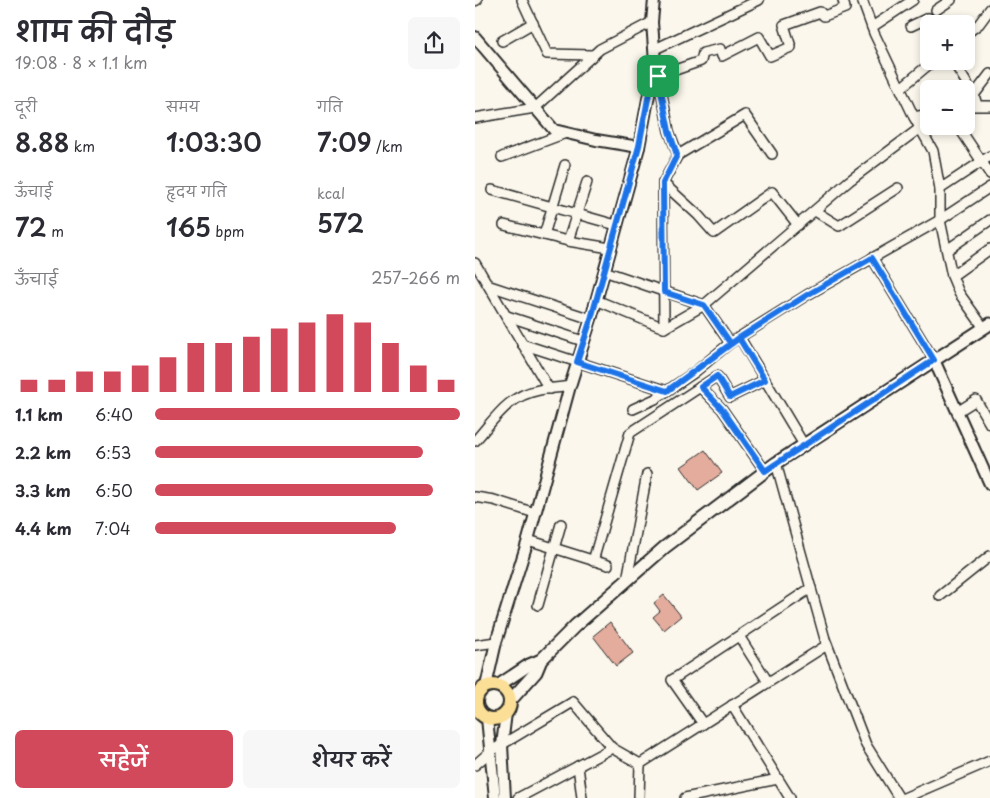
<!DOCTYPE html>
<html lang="hi">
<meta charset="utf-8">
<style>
:root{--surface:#fff;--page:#f7f7f7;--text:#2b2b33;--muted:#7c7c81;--accent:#d1495b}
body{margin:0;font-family:"Playpen Sans","Playpen Sans Deva",sans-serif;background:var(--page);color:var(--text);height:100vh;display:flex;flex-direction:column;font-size:19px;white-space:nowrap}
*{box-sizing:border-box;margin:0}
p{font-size:16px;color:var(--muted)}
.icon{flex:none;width:28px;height:28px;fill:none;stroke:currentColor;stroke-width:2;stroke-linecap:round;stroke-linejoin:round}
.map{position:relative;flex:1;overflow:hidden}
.details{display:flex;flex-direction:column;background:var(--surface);width:475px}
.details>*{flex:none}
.fabs{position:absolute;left:445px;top:15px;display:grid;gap:10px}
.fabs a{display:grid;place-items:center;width:55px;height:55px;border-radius:8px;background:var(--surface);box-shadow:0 2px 8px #0003;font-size:25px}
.pin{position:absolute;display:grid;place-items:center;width:42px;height:42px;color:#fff;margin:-21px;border-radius:10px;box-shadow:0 2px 8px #0006}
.round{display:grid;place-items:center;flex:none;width:52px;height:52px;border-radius:8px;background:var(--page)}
.summary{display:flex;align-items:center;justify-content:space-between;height:85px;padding:0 15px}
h1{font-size:28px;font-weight:600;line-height:38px}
.metrics{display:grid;grid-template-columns:repeat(3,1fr);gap:8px;height:85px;padding:5px 15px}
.metrics div{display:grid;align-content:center}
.metrics b{font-size:25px;font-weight:600}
.metrics small{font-size:14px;font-weight:400}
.metrics p{font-size:14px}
.chart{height:140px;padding:10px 15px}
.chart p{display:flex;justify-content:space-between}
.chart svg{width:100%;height:90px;margin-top:5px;stroke:var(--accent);stroke-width:6}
.primary-button{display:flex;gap:10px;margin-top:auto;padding:10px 15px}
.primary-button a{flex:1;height:58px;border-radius:8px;background:var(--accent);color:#fff;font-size:20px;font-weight:600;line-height:58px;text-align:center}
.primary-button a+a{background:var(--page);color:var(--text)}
ul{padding:0 15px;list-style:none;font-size:16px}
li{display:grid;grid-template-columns:80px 60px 1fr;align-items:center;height:38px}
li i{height:12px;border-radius:6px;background:var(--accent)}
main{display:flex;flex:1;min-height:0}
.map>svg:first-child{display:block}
.building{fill:#e4ac9d;stroke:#2b2b2b}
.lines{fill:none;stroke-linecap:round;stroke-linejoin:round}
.minor-casing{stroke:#2b2b2b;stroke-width:12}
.tertiary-casing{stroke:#2b2b2b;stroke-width:14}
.secondary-casing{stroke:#2b2b2b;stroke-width:15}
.primary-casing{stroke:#2b2b2b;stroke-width:16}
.minor{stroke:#fbf7ec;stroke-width:9}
.tertiary{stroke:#fbf7ec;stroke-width:10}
.secondary{stroke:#fbf7ec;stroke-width:11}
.primary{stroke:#fbdf96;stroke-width:12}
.route-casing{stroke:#fff;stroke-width:10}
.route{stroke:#1a73e8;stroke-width:6}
</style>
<main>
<section class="details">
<div class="summary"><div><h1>शाम की दौड़</h1><p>19:08 · 8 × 1.1 km</p></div><a class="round"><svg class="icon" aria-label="share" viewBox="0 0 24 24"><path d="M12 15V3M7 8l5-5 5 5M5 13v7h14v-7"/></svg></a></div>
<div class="metrics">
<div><p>दूरी</p><b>8.88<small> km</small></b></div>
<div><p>समय</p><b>1:03:30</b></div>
<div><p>गति</p><b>7:09<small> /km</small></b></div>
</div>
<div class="metrics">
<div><p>ऊँचाई</p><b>72<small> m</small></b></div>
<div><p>हृदय गति</p><b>165<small> bpm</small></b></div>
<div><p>kcal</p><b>572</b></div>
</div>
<div class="chart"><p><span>ऊँचाई</span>257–266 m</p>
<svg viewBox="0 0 160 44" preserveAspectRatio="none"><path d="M5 44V38M15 44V38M25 44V34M35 44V34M45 44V31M55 44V27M65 44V20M75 44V20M85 44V17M95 44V13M105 44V10M115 44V6M125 44V10M135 44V20M145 44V31M155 44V38"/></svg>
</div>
<ul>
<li><b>1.1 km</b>6:40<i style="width:100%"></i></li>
<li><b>2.2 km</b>6:53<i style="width:88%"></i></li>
<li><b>3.3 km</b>6:50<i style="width:91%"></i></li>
<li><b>4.4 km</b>7:04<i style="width:79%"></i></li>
</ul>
<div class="primary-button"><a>सहेजें</a><a>शेयर करें</a></div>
</section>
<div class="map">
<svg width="515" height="798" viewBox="0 0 515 798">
<rect width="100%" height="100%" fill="#fbf7ec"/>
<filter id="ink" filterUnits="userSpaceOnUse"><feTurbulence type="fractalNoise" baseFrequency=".02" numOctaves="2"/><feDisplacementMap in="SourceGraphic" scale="10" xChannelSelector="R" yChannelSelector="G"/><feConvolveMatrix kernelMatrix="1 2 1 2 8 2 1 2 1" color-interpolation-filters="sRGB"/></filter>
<g filter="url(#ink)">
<g class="building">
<path d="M230,450L247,473L223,490L206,467Z"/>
<path d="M189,595L206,616L189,630L178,617L185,611L179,603Z"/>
<path d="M135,622L158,653L141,666L118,636Z"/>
</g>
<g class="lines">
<g class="minor-casing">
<g id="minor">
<path d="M47,0L72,54L118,55"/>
<path d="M387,0L399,33L439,117L458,151L465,189V220L477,276L484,293L509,328"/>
<path d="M0,1L2,0"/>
<path d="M461,10L476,0"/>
<path d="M436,26L453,18L457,24"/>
<path d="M397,27L438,0"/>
<path d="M491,34L504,24L515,9"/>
<path d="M27,41L58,23"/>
<path d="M180,49L284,0"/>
<path d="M478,61L499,95L502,105"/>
<path d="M183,76L226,61L228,53L245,49L247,56L284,37L295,56L316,47L309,25L345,12L349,16L370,8L368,0"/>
<path d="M426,88L458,61"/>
<path d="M499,95L515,74"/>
<path d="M491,106H515"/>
<path d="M439,117L454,114"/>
<path d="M0,118L60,108L125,49L177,22"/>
<path d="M483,126L515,174"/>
<path d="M203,155L270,115L297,154"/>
<path d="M27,157L91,133"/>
<path d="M188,183L223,215L239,233L297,192L323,225"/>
<path d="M465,189L515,156"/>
<path d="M17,190L141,225"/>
<path d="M340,211L364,226L423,188"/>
<path d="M29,225L93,241L135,248"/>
<path d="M69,235L90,165"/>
<path d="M93,241L112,182"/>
<path d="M472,250L515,220"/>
<path d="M397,258L459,360"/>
<path d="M0,263L74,389"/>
<path d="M129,271L229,305L255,343"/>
<path d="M477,276L515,249"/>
<path d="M15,286L116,319"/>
<path d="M121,300L189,328L188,183L203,155L194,131L181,64"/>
<path d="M32,316L108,341"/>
<path d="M189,328L229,305L374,181L445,128"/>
<path d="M265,338L329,445"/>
<path d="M47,344L192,391"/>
<path d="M225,387L247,409L290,471"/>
<path d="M158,409L180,399L220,372L255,343L332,295L465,220L515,187"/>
<path d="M482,412L501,400L515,424"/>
<path d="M0,441C20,419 32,396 64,390C74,388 85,388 95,386"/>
<path d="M301,463L350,639L391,745L424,798"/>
<path d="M0,497L19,500L60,513"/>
<path d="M53,540L133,565"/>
<path d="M118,561L155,433L242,376L255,397L290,380"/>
<path d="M152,580L172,474"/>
<path d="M465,596L515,556"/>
<path d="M63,605L86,524"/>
<path d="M264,636L293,682"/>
<path d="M0,645L21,642"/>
<path d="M257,705L315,798"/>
<path d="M228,724L197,680L336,588"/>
<path d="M0,765L16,751L98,702L137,748"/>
<path d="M103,766L107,798"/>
<path d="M43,798L137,748L165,764L352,645"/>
<path d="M164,798L165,764"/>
<path d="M210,798L303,779"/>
<path d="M429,798L515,761"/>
</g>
</g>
<g class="tertiary-casing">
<g id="tertiary">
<path d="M0,37L79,130L121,140L164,147"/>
<path d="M459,360L515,484"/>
<path d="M11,686L21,642L53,540L95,386L116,319L164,147L180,62L177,22L179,0"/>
<path d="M12,718L20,798"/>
<path d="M30,798L27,745L31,713"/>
</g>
</g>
<g class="secondary-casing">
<g id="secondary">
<path d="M24,685L54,665L66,660"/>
<path d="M35,701L61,672L66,660L100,626L190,547L301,463L515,324"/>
</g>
</g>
<g class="primary-casing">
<circle id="primary" cx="18" cy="702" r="17"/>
</g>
<use href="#minor" class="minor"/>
<use href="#tertiary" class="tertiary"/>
<use href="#secondary" class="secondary"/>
<use href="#primary" class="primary"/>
</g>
</g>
<g class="lines" filter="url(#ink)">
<g class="route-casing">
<path id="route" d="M183,76L194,131L202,155L188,183L189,292L229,305L256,344L264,338L290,380L255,397L242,376L226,387L247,409L290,471L459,360L397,258L332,295L264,338L192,391L102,362L116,319L164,146L180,62L183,76"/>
</g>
<use href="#route" class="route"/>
</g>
</svg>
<div class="fabs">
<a>+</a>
<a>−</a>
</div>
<div class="pin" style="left:183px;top:76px;background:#1e9e55"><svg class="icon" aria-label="arrive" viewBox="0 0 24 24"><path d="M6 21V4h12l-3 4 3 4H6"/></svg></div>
</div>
</main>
